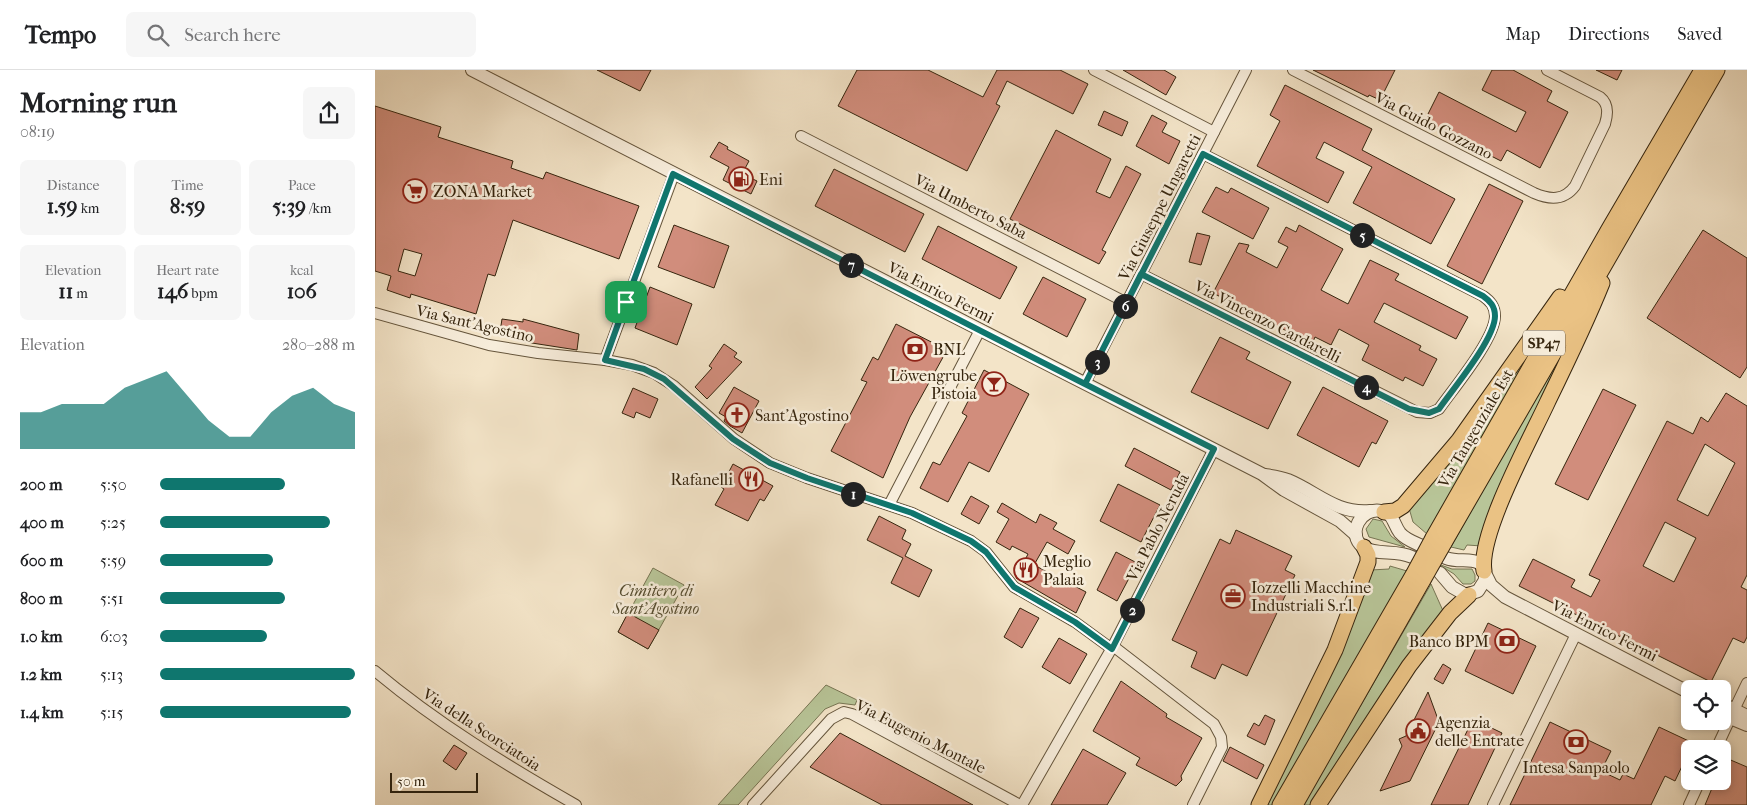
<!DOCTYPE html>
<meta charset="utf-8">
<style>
:root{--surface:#fff;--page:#f6f6f6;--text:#202124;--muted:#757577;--line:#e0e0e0;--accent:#0f766e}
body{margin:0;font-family:"IM FELL French Canon",serif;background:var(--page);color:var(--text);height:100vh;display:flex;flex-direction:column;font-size:19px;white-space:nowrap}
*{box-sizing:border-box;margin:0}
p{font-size:16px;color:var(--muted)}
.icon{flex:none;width:28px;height:28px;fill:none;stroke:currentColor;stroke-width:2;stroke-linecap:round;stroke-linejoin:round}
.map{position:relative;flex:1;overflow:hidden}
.side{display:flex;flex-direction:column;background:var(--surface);width:375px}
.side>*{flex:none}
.fabs{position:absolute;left:1306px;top:610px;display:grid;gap:10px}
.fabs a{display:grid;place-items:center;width:50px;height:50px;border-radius:8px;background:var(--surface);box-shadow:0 2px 8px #0003;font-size:25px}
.scale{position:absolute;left:15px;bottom:12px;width:88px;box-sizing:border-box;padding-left:5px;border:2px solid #36250e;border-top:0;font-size:14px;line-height:18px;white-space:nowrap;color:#36250e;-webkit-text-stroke:4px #f7eddb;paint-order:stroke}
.pin{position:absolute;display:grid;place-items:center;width:42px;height:42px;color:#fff;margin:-21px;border-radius:10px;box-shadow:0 2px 8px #0006}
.km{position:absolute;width:25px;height:25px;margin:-12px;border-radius:50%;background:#222;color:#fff;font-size:14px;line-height:25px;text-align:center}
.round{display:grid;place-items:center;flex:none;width:52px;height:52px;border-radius:8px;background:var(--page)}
.overview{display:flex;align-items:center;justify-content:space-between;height:85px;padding:0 20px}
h1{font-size:28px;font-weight:700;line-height:38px}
.stats{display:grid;grid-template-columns:repeat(3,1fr);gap:8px;height:85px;padding:5px 20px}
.stats div{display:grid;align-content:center;border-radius:8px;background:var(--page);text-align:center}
.stats b{font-size:21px;font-weight:700}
.stats small{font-size:14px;font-weight:400}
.stats p{font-size:14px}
.chart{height:140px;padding:10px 20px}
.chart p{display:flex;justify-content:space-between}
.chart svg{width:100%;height:90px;margin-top:5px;fill:var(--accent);opacity:.7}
ul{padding:0 20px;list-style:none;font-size:16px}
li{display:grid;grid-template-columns:80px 60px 1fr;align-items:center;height:38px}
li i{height:12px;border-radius:6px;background:var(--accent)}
header{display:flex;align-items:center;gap:30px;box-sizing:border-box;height:70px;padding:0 25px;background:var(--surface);border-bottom:1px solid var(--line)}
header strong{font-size:24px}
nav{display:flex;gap:28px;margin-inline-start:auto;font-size:18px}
.search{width:350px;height:45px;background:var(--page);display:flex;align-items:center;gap:12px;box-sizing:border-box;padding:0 18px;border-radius:8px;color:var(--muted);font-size:19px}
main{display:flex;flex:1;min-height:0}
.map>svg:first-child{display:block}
.green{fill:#b8c598;stroke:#777553}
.building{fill:#d18d7c;stroke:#36250e;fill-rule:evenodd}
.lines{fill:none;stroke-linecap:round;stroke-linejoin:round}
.minor-casing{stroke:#65553c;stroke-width:12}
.tertiary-casing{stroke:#65553c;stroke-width:14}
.primary-casing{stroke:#36250e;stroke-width:17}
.minor{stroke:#f7eddb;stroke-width:10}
.tertiary{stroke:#f7eddb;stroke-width:12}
.primary{stroke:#eac284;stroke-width:15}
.primary-bridge-casing{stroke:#36250e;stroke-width:17;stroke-linecap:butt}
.primary-bridge{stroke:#eac284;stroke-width:15}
.route-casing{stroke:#fff;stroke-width:10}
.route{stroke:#0f766e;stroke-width:6}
.labels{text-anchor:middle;stroke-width:5;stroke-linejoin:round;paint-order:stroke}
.shield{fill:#f7eddb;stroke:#70614c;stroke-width:1}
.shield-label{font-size:15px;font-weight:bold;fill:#36250e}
.street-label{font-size:16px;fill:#36250e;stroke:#f7eddb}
.poi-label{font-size:16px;fill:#36250e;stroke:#f7eddb;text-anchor:start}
.park-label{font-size:16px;font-style:italic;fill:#564d30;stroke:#f7eddb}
</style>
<header>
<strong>Tempo</strong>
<div class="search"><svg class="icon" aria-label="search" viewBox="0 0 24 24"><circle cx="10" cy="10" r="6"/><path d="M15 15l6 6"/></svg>Search here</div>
<nav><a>Map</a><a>Directions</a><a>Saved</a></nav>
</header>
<main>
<section class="side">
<div class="overview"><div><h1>Morning run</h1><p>08:19</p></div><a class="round"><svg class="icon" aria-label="share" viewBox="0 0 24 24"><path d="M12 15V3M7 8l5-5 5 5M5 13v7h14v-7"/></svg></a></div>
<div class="stats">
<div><p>Distance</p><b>1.59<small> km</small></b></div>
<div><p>Time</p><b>8:59</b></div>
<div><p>Pace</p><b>5:39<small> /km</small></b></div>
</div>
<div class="stats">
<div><p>Elevation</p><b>11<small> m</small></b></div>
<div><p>Heart rate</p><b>146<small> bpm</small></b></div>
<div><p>kcal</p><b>106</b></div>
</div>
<div class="chart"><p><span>Elevation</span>280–288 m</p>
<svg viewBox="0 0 160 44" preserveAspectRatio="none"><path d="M0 44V26L10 26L20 22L30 22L40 22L50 14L60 10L70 6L80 18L90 30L100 38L110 38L120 26L130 18L140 14L150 22L160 26V44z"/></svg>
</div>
<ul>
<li><b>200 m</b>5:50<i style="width:64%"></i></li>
<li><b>400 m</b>5:25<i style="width:87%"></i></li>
<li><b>600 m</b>5:59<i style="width:58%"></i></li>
<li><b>800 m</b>5:51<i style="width:64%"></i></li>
<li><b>1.0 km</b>6:03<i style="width:55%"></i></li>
<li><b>1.2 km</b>5:13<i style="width:100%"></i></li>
<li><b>1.4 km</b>5:15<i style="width:98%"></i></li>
</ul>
</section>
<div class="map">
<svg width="1372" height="735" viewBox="0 0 1372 735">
<rect width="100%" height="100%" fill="#f3e4c8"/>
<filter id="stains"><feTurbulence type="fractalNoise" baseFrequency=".004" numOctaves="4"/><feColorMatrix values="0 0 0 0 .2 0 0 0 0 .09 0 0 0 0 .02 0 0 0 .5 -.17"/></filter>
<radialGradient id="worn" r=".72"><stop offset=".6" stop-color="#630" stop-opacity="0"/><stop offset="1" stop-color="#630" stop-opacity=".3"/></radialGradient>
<g class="green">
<path d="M1177,248L1052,464L1038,452L1034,438Z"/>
<path d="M1202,253L1107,476L1092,475L1089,480L1076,477Z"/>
<path d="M998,449L1007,451L1016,466L1030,477L994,467L991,459Z"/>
<path d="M1063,494L1077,499H1097L1100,505V511L1096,514H1088L1079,504Z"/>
<path d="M1015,496L1032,501L899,735H888L996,500L1014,499Z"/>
<path d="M278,498L309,515L273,579L243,562Z"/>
<path d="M1056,514L1069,543L938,735H928Z"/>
<path d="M451,615L482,630L480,635L464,633L450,639L363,735H343Z"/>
</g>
<g class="building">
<path d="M222,0H276L265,21Z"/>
<path d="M482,0H553L608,27L622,0H685L713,14L698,44L632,11L621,34L625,36L592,101L463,36Z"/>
<path d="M748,0H789L801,7L791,25Z"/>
<path d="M938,0H1020L1005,30L994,25L993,27Z"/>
<path d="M1117,0H1138L1177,21L1172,31L1193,42L1165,98L1132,80L1126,91L1049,52L1064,22L1141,62L1151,42L1107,20Z"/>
<path d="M1221,0H1247L1242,10Z"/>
<path d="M910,15L997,59L987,80L1080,129L1056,174L978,133L997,97L949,72L941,88L969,102L953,133L882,96L905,51L895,45Z"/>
<path d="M0,36L66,57L63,67L138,91L136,98L168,109L171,102L264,136L244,189L138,150L120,206L113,204L101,244L36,224L35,228L12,220L16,206L0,201ZM29,179L47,184L40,206L23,201Z"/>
<path d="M729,41L753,52L747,66L723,55Z"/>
<path d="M777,45L792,53L787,62L805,71L794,94L761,76Z"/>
<path d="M681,60L736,89L721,122L735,128L751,96L766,104L727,180L731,182L724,194L635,149Z"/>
<path d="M344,72L353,77L352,79L374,91L367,104L382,111L376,124L348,110L354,97L335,87Z"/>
<path d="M459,99L549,144L530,182L440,136Z"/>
<path d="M1114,114L1148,131L1107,214L1072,196Z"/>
<path d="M841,117L853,123L856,118L894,138L878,169L827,142Z"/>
<path d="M299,155L354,176L339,218L283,197Z"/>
<path d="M924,155L968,179L946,220L973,234L995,190L1024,204L1020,210L1093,247L1081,269L1009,233L999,252L1046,276L1044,280L1062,289L1048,316L1030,307L1028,311L987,290L994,275L964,259L956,275L940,267L937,274L838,223L864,173L874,175L871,182L902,198L913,177L903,172L911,157L921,162Z"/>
<path d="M563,156L642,197L625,229L547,189Z"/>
<path d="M1328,160L1372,188V297L1365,308L1272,248Z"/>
<path d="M822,163L835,166L826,195L814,192Z"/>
<path d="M668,207L711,229L692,267L648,244Z"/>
<path d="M275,217L317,234L302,275L260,258Z"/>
<path d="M127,249L148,252V249L204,264L202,280L144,271L145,266L125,262Z"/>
<path d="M521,254L572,280L535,347L508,408L456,381L492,312L486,310L498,287L503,290Z"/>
<path d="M845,267L875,282L871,289L916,312L893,359L816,322Z"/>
<path d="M349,274L362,283L359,287L367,292L332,329L320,317L337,298L334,296Z"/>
<path d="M609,300L654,324L614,402L594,392L573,432L545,418L558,392L565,395L592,346L587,343Z"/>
<path d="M359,317L384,331L367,363L355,356L349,351L351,347L344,343Z"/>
<path d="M948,317L1013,351L1001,374L997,372L984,397L922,365Z"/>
<path d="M258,318L283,329L275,348L261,342L259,348L247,343Z"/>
<path d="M1228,319L1261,335L1213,430L1180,414Z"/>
<path d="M1351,323L1372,336V505L1366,517L1372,520V567L1369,573L1358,568L1336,612L1144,516L1158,489L1200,510L1196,517L1216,527L1225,510L1214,505L1292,351L1318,364L1326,347L1333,352ZM1330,374L1360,393L1333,446L1302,430ZM1290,452L1321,468L1299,512L1268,496Z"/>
<path d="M759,378L805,402L796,420L750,396Z"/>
<path d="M358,394L398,416L389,431L385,429L373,451L340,435L349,419L346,417Z"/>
<path d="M743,414L785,435L766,472L725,451Z"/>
<path d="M596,426L614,436L604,454L586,444Z"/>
<path d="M627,433L661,453L665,444L682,453L678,459L700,471L693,484L672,472L659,495L711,522L701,543L641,508L653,484L637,476L635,480L621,472L634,449L622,442Z"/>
<path d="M504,446L531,460L527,469L536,474L530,486L557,500L544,527L516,513L528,488L492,470Z"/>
<path d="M861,460L917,486L910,500L920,505L872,606L847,594L840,609L816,597L822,582L797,570L845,469L855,474Z"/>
<path d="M741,482L762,493L742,531L722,520Z"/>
<path d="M645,538L664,548L647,578L629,567Z"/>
<path d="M253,543L284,560L273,579L243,562Z"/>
<path d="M1113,553L1161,576L1138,624L1090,601Z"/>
<path d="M684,568L712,584L695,614L667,597Z"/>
<path d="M1068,594L1076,599L1068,614L1059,609Z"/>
<path d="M746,611L792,644L791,647L827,668L806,706L807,710L801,716L761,695L765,688L718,661Z"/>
<path d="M1053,622L1064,652L1035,711L1005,721L1027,676L1024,669L1031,666Z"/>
<path d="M890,645L900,650L890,675L872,666L879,653L884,656Z"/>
<path d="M1098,649L1127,663L1093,735H1056Z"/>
<path d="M1175,652L1236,681L1226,701L1245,710L1248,704L1259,709L1284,657L1318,673L1300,711L1290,706L1276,735H1135Z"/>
<path d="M465,663L554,711L598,735H507L435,697Z"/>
<path d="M79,675L92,683L81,700L68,691Z"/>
<path d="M855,677L889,695L882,709L848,691Z"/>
<path d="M708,679L751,703L732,735H676Z"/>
<path d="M1351,688L1372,697V735H1330L1340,711H1348V696Z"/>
</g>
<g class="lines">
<g class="minor-casing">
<g id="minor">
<path d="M719,0L839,62"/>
<path d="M918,0L1159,123C1175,130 1189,131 1200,116L1230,54C1233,44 1234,34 1225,27L1172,0"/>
<path d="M426,66L752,233"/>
<path d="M766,204L1042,342L1055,343L1064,339C1078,319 1120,269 1120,246C1120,236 1115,231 1108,226L828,84"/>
<path d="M0,243L114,275L163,283L230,290L257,295L279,303L299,316L359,369L395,393L432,408L537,443L596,471L611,482L639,517L700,552L737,579"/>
<path d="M230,290L299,104"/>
<path d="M710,313L871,0"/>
<path d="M514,435L605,260"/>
<path d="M738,576L839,654L846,667L847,677L818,735"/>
<path d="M0,601C62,653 131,695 201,735"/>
<path d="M1359,640L1372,613"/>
<path d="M1341,679L1355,649"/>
<path d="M378,735L456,649L469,642L477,644L645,735"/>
<path d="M647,735L738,576L839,379"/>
<path d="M1118,735L1201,564"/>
<path d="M1314,735L1325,711"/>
</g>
</g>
<g class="tertiary-casing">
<g id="tertiary">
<path d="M97,0L887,404L909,420L965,451L981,465"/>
<path d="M890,405C897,406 905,407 913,410C942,422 961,444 995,441"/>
<path d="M1037,487C1021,479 1001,486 988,477C971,464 986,437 1006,441C1019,443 1018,454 1025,463C1030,469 1038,472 1045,475"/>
<path d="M1109,501L1116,515L1130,527L1315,623"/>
<path d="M1065,503L1077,517L1091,525L1103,521L1110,510C1111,481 1087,495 1071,488"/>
<path d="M1348,634L1372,646"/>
<path d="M1348,645L1372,655"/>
</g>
</g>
<g class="primary-casing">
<g id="primary">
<path d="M1009,442L1020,441L1028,436L1084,370L1185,227"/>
<path d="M1058,468L1234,159L1327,0"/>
<path d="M1069,473L1342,0"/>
<path d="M1109,501C1103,464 1156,368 1173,331C1192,292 1211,253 1227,213"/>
<path d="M884,735L960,580L993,492V485L989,477"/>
<path d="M905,735L1038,505"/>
<path d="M920,735L1048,510"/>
<path d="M943,735L1034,596L1075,543L1094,525"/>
</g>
</g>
<use href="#minor" class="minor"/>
<use href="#tertiary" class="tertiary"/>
<use href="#primary" class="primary"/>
<g class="primary-bridge-casing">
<g id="primary-bridge">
<path d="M1038,505L1058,468"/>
<path d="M1048,510L1069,473"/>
</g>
</g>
<use href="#primary-bridge" class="primary-bridge"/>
</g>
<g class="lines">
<g class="route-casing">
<path id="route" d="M251,232L230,290L269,299L289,309L358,369L395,393L432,408L537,443L596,471L611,482L639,517L700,552L737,579L839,379L710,314L766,204L1034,339L1054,343L1064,339C1078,319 1120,269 1120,246C1120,236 1115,231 1108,226L828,84L710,314L298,104L251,232"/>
</g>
<use href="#route" class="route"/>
</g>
<defs>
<g id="fuel-ring" transform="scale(1.25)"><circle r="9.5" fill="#f7eddb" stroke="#8f2418" stroke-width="1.5"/><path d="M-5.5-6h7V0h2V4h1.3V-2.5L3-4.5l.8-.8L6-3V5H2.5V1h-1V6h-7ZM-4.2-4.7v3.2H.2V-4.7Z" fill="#8f2418"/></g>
<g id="supermarket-ring" transform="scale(1.25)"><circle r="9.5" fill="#f7eddb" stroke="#8f2418" stroke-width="1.5"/><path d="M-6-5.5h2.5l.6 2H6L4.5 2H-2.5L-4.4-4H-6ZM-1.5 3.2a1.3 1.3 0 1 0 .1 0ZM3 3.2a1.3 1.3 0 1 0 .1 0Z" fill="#8f2418"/></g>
<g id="bank-ring" transform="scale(1.25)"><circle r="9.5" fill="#f7eddb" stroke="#8f2418" stroke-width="1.5"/><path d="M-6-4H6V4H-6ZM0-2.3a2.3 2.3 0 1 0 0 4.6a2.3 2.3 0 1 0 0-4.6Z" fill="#8f2418"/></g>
<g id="bar-ring" transform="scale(1.25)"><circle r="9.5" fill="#f7eddb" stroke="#8f2418" stroke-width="1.5"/><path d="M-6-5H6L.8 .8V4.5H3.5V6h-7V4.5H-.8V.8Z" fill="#8f2418"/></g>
<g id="church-ring" transform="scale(1.25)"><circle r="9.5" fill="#f7eddb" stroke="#8f2418" stroke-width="1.5"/><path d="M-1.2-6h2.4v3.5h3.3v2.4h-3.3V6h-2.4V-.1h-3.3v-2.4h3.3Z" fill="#8f2418"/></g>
<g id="restaurant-ring" transform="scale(1.25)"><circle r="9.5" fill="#f7eddb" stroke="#8f2418" stroke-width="1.5"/><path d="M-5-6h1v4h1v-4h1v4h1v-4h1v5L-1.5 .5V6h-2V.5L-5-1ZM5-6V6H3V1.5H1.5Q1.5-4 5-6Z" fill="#8f2418"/></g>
<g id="office-ring" transform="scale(1.25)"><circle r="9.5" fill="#f7eddb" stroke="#8f2418" stroke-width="1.5"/><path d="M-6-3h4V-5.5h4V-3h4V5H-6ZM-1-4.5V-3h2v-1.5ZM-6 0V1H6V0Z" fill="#8f2418"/></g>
<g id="civic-ring" transform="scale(1.25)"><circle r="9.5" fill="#f7eddb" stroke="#8f2418" stroke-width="1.5"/><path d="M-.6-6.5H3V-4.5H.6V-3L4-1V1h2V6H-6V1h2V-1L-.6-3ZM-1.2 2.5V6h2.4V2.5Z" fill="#8f2418"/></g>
</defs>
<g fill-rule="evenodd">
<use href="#fuel-ring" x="366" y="109"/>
<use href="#supermarket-ring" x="40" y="121"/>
<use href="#bank-ring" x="540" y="279"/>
<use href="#bar-ring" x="619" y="314"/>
<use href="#church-ring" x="362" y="345"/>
<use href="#restaurant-ring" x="376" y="409"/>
<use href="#restaurant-ring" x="651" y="500"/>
<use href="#office-ring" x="858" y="526"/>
<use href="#bank-ring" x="1132" y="571"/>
<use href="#civic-ring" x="1043" y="661"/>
<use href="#bank-ring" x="1201" y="672"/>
</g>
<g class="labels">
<rect class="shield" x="1148" y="260.5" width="42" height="25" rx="4"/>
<g class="shield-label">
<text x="1169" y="278">SP47</text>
</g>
<g class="street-label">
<text transform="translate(1059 55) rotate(27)" y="6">Via Guido Gozzano</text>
<text transform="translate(596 136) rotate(27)" y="6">Via Umberto Saba</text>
<text transform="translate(784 137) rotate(-63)" y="6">Via Giuseppe Ungaretti</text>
<text transform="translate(566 222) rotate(27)" y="6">Via Enrico Fermi</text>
<text transform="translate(893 251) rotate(27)" y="6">Via Vincenzo Cardarelli</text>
<text transform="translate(100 253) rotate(13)" y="6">Via Sant'Agostino</text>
<text transform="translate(1100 358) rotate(-60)" y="6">Via Tangenziale Est</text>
<text transform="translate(782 457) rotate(-63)" y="6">Via Pablo Neruda</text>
<text transform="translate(1230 560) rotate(27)" y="6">Via Enrico Fermi</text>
<text transform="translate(107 659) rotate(33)" y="6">Via della Scorciatoia</text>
<text transform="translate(546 666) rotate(27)" y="6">Via Eugenio Montale</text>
</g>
<g class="poi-label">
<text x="384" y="115">Eni</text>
<text x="58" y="127">ZONA Market</text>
<text x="558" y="285">BNL</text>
<text x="602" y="311" text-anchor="end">Löwengrube<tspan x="602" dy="18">Pistoia</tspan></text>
<text x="380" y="351">Sant'Agostino</text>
<text x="358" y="415" text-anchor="end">Rafanelli</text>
<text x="668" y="497">Meglio<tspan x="668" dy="18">Palaia</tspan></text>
<text x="876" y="523">Iozzelli Macchine<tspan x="876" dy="18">Industriali S.r.l.</tspan></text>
<text x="1114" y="577" text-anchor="end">Banco BPM</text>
<text x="1060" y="658">Agenzia<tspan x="1060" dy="18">delle Entrate</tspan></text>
<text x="1201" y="703" text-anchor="middle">Intesa Sanpaolo</text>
</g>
<g class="park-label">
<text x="281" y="526">Cimitero di<tspan x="281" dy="18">Sant'Agostino</tspan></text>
</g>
</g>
<rect width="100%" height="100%" filter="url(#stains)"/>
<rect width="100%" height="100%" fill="url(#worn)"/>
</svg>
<div class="fabs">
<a><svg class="icon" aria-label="locate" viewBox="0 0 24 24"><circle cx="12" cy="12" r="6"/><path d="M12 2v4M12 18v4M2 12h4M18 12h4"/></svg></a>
<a><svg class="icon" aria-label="layers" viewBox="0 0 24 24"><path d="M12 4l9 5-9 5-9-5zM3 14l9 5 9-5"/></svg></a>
</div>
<div class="scale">50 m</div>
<div class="pin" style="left:251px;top:232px;background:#1e9e55"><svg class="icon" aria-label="arrive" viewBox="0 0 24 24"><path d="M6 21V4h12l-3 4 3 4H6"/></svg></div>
<b class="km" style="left:478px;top:424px">1</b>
<b class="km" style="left:757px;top:540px">2</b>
<b class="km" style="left:722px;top:292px">3</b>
<b class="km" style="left:991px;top:317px">4</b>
<b class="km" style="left:987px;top:165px">5</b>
<b class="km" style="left:750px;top:236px">6</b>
<b class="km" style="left:476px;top:195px">7</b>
</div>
</main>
